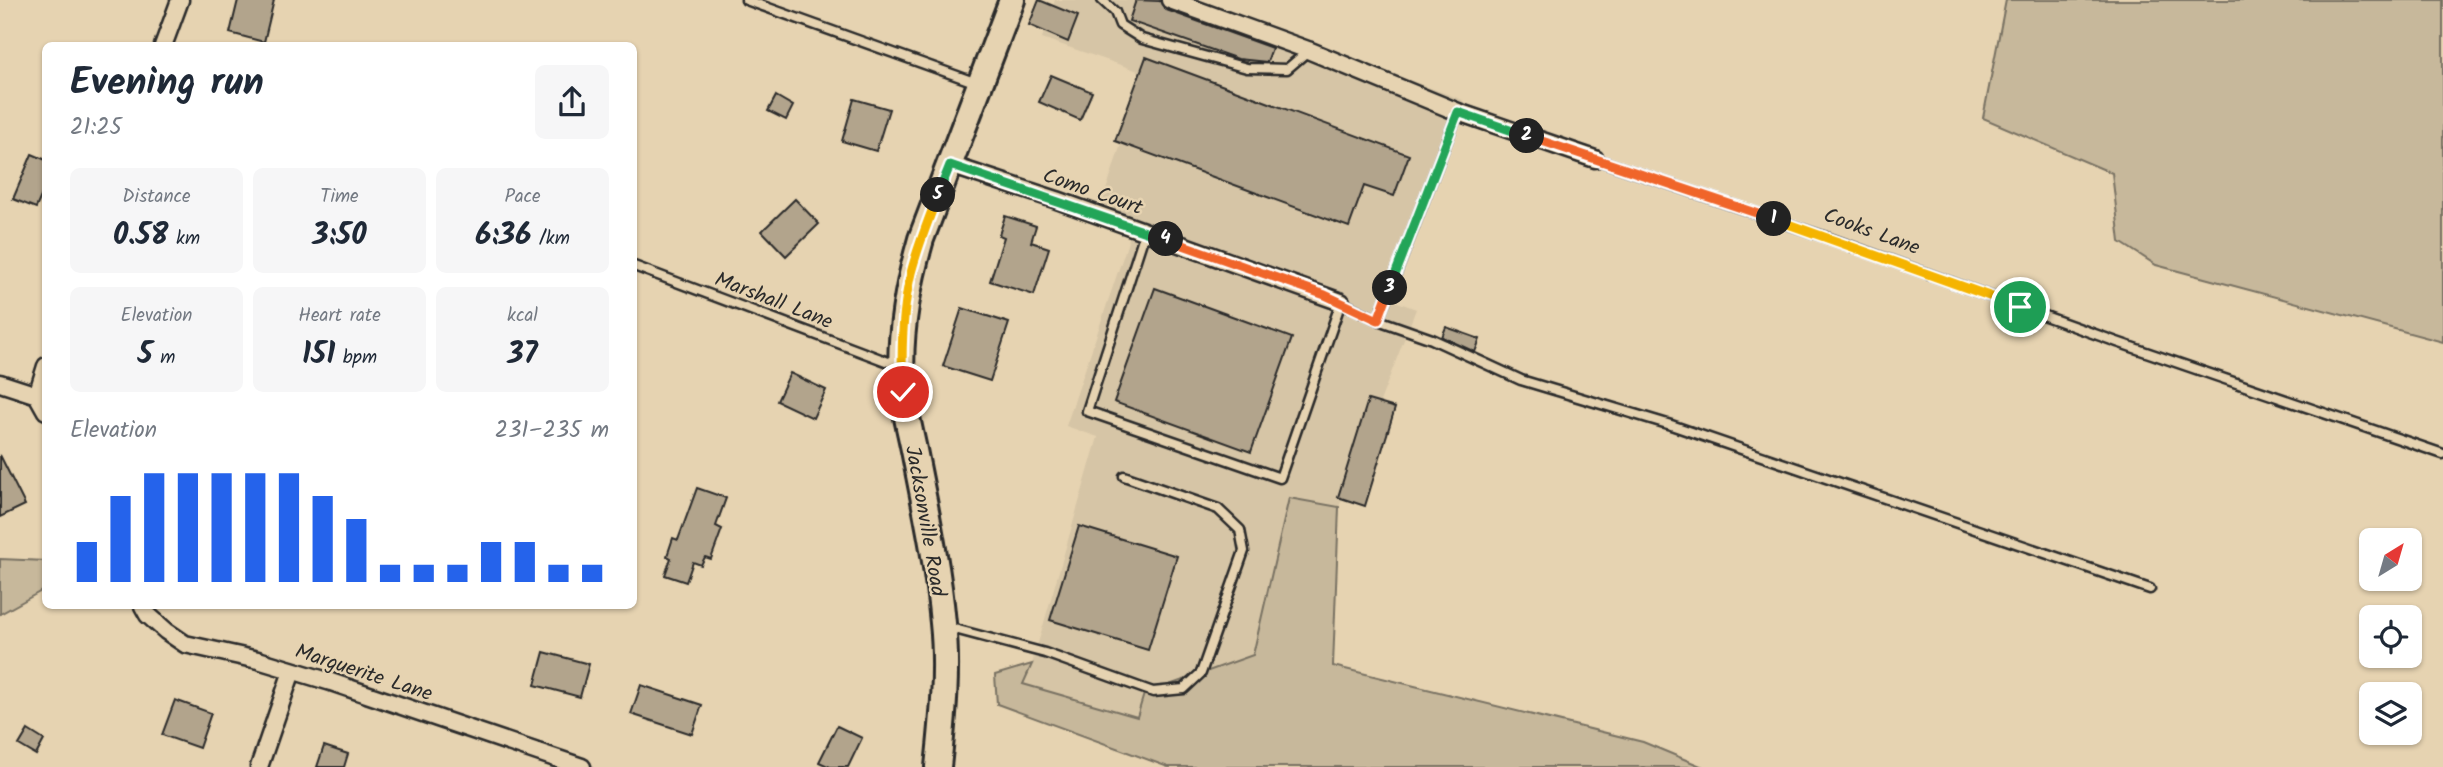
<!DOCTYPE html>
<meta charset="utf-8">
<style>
:root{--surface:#fff;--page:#f6f6f7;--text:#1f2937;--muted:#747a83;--accent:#2563eb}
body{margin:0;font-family:Kalam,sans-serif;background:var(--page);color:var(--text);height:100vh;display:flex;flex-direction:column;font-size:26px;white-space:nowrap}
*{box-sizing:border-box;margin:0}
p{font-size:23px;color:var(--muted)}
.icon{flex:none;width:38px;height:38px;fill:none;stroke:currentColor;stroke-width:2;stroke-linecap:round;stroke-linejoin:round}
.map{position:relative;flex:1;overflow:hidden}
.panel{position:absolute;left:42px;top:42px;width:595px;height:567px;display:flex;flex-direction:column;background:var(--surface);border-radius:10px;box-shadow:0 2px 5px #0004}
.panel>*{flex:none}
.needle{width:46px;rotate:37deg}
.buttons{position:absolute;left:2359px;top:528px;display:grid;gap:14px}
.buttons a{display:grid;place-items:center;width:63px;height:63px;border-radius:10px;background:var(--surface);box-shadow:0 2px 5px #0004;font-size:35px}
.pin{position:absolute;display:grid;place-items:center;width:60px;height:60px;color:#fff;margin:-30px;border:4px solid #fff;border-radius:50%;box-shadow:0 2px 7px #0007}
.km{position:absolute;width:35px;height:35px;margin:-18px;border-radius:50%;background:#222;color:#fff;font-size:19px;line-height:35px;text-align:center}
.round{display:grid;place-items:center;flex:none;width:74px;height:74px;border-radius:10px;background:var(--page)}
.summary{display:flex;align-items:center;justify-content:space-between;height:119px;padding:0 28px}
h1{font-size:38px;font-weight:700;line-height:52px}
.figures{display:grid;grid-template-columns:repeat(3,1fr);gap:10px;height:119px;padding:7px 28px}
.figures div{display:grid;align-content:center;border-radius:10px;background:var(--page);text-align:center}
.figures b{font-size:30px;font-weight:700}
.figures small{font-size:19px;font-weight:400}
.figures p{font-size:19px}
.chart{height:196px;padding:14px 28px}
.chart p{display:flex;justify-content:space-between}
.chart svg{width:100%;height:126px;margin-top:7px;stroke:var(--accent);stroke-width:6}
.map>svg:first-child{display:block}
.built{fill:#d6c5a6}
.green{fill:#c7b89b;stroke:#797263;stroke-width:2}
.building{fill:#b2a48c;stroke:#2b2b2b;stroke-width:2}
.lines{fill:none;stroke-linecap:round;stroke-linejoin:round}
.service-casing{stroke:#2b2b2b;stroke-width:13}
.minor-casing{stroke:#2b2b2b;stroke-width:21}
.primary-casing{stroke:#2b2b2b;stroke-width:30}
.service{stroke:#e6d3b1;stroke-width:8}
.minor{stroke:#e6d3b1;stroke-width:16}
.primary{stroke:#e6d3b1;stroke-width:24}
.split-1-casing{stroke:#fff;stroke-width:14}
.split-2-casing{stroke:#fff;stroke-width:14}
.split-3-casing{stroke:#fff;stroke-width:14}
.split-4-casing{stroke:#fff;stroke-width:14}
.split-5-casing{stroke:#fff;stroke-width:14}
.split-6-casing{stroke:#fff;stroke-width:14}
.split-1{stroke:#f5b400;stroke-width:9}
.split-2{stroke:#f0652b;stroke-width:9}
.split-3{stroke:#22a559;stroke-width:9}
.split-4{stroke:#f0652b;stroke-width:9}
.split-5{stroke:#22a559;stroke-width:9}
.split-6{stroke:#f5b400;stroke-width:9}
.labels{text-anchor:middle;stroke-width:5;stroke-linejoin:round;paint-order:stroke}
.street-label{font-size:21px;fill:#2b2b2b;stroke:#e6d3b1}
</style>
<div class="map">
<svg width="2443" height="767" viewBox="0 0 2443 767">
<rect width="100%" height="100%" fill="#e6d3b1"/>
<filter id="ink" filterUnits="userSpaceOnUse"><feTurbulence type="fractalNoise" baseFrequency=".0143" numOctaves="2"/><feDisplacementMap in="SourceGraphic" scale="14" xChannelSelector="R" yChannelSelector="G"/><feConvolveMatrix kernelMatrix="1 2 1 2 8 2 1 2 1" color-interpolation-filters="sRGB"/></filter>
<g filter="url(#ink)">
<path class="built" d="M1055,0H1193L1463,100L1392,300L1416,309L1339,507L1289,498L1253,655L1145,694L1137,717L1022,684L1032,664L1098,437L1066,426L1132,230L1097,218L1144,73L1042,38Z"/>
<g class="green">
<path d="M2006,0H2443V342L2156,265L2120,242L2112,173L1983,118Z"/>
<path d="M1289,498L1339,507L1333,666L1643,742L1703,767H1168L997,704L995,675L1032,664L1023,684L1137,717L1144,694L1253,655Z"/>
<path d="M0,559L46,561L45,589L0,614Z"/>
</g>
<g class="building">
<path d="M238,0H274L264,42L230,33Z"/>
<path d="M1039,0L1078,16L1068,42L1029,25Z"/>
<path d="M1136,0L1160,1L1166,10L1272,48L1267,62L1238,59L1129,21Z"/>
<path d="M1146,57L1409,155L1394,196L1364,186L1349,227L1115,141Z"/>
<path d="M1051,75L1092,92L1080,120L1039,102Z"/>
<path d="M776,96L793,106L786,120L768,111Z"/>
<path d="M854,99L889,109L876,151L842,141Z"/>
<path d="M32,154L46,160V185L36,208L13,199Z"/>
<path d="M795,199L819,224L786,256L762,231Z"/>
<path d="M1005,216L1036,226L1031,242L1049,248L1034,295L990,281L1004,237L999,235Z"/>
<path d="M1155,288L1292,338L1251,452L1114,402Z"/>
<path d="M962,308L1009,323L990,381L943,366Z"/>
<path d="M1446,327L1480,339L1475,352L1442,337Z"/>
<path d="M790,373L826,390L813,418L777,401Z"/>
<path d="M1368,400L1395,408L1365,506L1338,497Z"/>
<path d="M0,455L25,505L0,517Z"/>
<path d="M697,488L726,498L716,526L722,529L711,559L705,557L701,565L693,562L686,582L665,575L671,558L667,556L673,538L678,540Z"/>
<path d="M1079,526L1177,556L1148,650L1050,620Z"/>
<path d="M544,652L589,664L580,697L535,685Z"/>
<path d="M641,685L702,705L692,734L631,714Z"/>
<path d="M175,700L211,713L199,748L162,735Z"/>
<path d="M837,726L862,738L848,767H830L819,762Z"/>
<path d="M28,730L44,740L36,755L19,745Z"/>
<path d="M324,746L348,754L344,767H317Z"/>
</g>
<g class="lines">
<g class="service-casing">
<g id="service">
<path d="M746,0L977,83"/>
<path d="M1102,0L1115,12L1120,25L1142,39L1247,68L1287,69L1308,51"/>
<path d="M1595,159L1826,237L2117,342L2443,454"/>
<path d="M1145,232L1087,411L1280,478L1341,302L1378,320L1432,339L1521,380L1671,425L2150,589"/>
<path d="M634,266L899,366"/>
<path d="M1378,320L1458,112"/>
<path d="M947,627L1045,653L1153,692L1184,689L1201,673L1244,551L1240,530L1218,509L1124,476"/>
</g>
</g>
<g class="minor-casing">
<g id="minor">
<path d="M1170,0L1308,50L1458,112L1595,159"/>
<path d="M163,46L180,0"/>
<path d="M950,165L1057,200L1341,302"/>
<path d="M0,383L37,395L46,411"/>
<path d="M37,395L46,366"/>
<path d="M143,606L148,615L166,631L185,644L258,660L331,682L582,767"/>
<path d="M259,767L292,671"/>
</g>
</g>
<g class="primary-casing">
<path id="primary" d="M938,767C943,720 948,670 943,623C938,567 926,511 915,455C911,434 905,413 903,392C897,341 907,288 921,239L1012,0"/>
</g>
<use href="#service" class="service"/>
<use href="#minor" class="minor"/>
<use href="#primary" class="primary"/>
</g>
</g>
<g class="lines" filter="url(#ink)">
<g class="split-1-casing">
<path id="split-1" d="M1774,219L2020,307"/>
</g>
<g class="split-2-casing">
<path id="split-2" d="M1527,136L1774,219"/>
</g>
<g class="split-3-casing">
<path id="split-3" d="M1390,288L1458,112L1527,136"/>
</g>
<g class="split-4-casing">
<path id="split-4" d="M1166,239L1325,295L1378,320L1390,288"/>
</g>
<g class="split-5-casing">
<path id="split-5" d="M938,195L950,165L1166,239"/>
</g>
<g class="split-6-casing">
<path id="split-6" d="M903,392C901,353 902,311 911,273C918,246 928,221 938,195"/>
</g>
<use href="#split-1" class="split-1"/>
<use href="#split-2" class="split-2"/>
<use href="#split-3" class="split-3"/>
<use href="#split-4" class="split-4"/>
<use href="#split-5" class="split-5"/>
<use href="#split-6" class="split-6"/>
</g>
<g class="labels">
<g class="street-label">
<text transform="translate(1093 191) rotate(19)" y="7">Como Court</text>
<text transform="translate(1872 231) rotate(20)" y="7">Cooks Lane</text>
<text transform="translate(774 300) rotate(21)" y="7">Marshall Lane</text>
<text transform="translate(926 521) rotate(80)" y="7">Jacksonville Road</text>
<text transform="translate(364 672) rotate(18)" y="7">Marguerite Lane</text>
</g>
</g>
</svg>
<div class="buttons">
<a><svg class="needle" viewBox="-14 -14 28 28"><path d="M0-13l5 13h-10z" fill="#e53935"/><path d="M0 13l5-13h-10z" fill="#747a83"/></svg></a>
<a><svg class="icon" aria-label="locate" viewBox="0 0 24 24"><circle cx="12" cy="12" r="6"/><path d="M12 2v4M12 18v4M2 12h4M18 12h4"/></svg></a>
<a><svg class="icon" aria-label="layers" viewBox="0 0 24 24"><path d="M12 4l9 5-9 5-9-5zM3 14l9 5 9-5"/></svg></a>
</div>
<div class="pin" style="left:2020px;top:307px;background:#1e9e55"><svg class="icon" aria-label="arrive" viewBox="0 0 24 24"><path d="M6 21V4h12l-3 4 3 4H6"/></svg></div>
<div class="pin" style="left:903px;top:392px;background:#d93025"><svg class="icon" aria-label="check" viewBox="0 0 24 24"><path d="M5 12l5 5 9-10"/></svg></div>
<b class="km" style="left:1774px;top:219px">1</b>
<b class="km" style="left:1527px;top:136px">2</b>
<b class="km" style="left:1390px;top:288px">3</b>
<b class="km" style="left:1166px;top:239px">4</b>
<b class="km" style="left:938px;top:195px">5</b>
<section class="panel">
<div class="summary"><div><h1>Evening run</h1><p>21:25</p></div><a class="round"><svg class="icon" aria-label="share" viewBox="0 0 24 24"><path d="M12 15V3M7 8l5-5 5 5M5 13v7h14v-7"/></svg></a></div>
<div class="figures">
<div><p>Distance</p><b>0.58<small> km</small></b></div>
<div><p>Time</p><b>3:50</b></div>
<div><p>Pace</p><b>6:36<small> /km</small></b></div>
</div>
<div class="figures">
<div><p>Elevation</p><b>5<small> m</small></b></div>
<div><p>Heart rate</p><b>151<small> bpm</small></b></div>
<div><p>kcal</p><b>37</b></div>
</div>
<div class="chart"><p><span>Elevation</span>231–235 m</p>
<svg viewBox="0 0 160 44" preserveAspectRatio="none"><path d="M5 44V30M15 44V14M25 44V6M35 44V6M45 44V6M55 44V6M65 44V6M75 44V14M85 44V22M95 44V38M105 44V38M115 44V38M125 44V30M135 44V30M145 44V38M155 44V38"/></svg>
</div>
</section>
</div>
